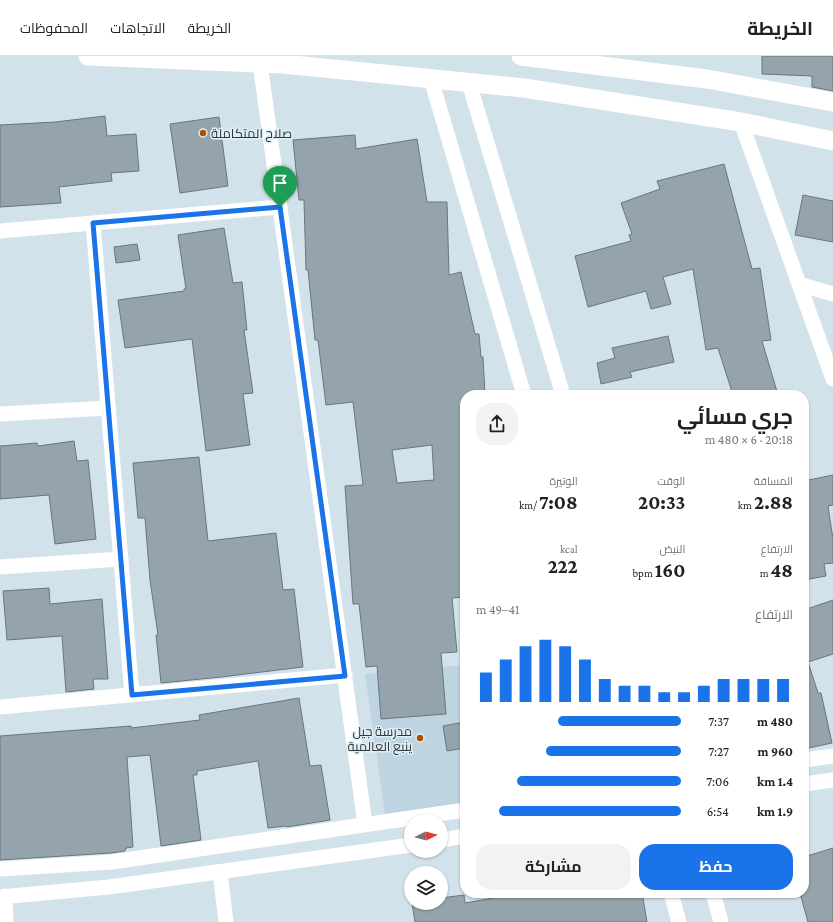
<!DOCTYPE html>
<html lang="ar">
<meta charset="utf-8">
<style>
:root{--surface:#fff;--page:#f2f2f2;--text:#202124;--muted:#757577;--line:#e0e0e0;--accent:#1a73e8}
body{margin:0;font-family:"Crimson Pro",Cairo,serif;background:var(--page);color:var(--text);direction:rtl;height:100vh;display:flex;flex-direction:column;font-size:15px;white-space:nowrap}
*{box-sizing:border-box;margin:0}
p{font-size:13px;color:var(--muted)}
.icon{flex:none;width:22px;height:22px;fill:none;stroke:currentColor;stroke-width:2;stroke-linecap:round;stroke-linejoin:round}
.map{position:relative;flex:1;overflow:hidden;direction:ltr}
.drawer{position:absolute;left:460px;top:334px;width:349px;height:508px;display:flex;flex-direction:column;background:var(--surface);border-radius:16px;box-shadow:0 1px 3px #0004;direction:rtl}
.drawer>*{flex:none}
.needle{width:26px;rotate:84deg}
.fabs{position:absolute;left:404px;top:758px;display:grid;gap:8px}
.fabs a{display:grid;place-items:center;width:44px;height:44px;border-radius:50%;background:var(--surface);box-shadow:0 1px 3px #0004;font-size:20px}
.pin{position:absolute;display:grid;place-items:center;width:34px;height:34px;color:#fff;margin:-41px -17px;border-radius:50% 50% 50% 0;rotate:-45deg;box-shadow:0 0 4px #0007}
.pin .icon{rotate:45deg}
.round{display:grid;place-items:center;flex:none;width:42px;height:42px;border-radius:16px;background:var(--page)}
.head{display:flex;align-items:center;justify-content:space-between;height:68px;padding:0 16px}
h1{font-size:22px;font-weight:700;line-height:30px}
.stats{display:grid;grid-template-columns:repeat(3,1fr);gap:6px;height:68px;padding:4px 16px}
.stats div{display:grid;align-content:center}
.stats b{font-size:20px;font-weight:700}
.stats small{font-size:11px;font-weight:400}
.stats p{font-size:11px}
.chart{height:112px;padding:8px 16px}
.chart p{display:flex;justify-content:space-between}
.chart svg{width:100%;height:72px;margin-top:4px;stroke:var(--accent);stroke-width:6}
.primary-button{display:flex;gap:8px;margin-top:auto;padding:8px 16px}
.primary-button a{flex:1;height:46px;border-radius:16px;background:var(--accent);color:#fff;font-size:16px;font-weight:700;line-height:46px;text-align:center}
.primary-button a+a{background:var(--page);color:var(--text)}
ul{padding:0 16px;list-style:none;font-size:13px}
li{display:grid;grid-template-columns:64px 48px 1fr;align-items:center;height:30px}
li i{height:10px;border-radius:5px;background:var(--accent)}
header{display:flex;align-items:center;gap:24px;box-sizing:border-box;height:56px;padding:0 20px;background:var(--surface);border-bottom:1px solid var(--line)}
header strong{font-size:19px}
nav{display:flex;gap:22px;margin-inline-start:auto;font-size:14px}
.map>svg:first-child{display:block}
.built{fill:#bed4e1}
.building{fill:#95a4ac;stroke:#68767e;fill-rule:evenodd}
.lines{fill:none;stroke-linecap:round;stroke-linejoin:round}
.minor{stroke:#fff;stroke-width:15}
.tertiary{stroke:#fff;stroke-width:19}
.route-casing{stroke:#fff;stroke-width:8}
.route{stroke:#1a73e8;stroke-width:5}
.poi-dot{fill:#af5000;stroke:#dfeff8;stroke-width:1.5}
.labels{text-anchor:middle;stroke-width:3;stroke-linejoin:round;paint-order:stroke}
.poi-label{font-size:13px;fill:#303639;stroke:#dfeff8;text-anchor:start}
</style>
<header>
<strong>الخريطة</strong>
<nav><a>الخريطة</a><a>الاتجاهات</a><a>المحفوظات</a></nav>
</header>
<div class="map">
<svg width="833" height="866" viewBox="0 0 833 866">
<rect width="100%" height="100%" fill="#d2e2eb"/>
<path class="built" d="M465,609V747L385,758L365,618Z"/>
<g class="building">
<path d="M762,0H833V35L812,31V20L762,18Z"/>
<path d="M105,60L107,80L136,78L139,115L111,117L112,125L59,131L61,147L0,151V69L55,66Z"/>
<path d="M219,61L228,130L180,137L170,68Z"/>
<path d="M355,79L356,93L417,83L427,146H447L449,219L461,216L475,278H479L481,301H483L485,339H465V541L452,542L457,596L441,597L446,658L381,663L377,610L366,611L359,548H353L345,430L363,429L353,346L326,349L318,284H315L308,214H306L304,144H299L293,84ZM432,389L434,424L397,427L392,394Z"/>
<path d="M724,108L752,213L760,212L771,284L762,285L778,339H733L718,292L706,294L693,213L663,221L671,248L651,253L646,235L588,251L575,200L631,185L629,179L632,178L621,147L660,133L657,125Z"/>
<path d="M803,139L833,145V186L795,179Z"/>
<path d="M224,172L233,227L242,226L247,274H244L253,337L243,338L250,389L206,395L192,283L125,292L118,244L184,235V233H186L178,179Z"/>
<path d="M137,188L140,204L116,207L114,191Z"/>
<path d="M668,280L674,306L630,316L632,321L601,328L597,307L615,302L612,292Z"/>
<path d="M74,385L77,405L88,404L96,483L55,488L49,439L0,443V390L37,387L38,390Z"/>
<path d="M199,401L208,485L276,477L283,534L294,533L303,611L221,621L161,627L156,579H158L150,524L145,462H138L133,407Z"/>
<path d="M833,419V449L828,450L833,483V507L824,508L826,520L804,524V425Z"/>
<path d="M49,532L50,548L102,543L108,623H93L94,633L66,636L62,580L7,584L3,535Z"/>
<path d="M833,544V598L808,606L818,637H821L832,687L804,693V554Z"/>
<path d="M299,642L310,710L321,709L330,764L287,771L286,770L268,772L258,705L197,715V719H193L201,784L161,790L150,699L127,701L133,791L126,792L125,795L111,797L0,804V680L131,670V672L200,664L199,659Z"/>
<path d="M465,666V692L447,695L443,670Z"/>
<path d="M833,792V866H808L800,837H804V801Z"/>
<path d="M499,837H642L647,866H415L412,847H441V842L464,839L465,847L499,841Z"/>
</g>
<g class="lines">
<g class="minor">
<path d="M260,7L365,768"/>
<path d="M431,23L524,339"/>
<path d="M469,27L563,339"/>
<path d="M741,66L833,323"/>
<path d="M93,167L132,639"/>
<path d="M0,175L280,151"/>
<path d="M799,228L833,238"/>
<path d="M0,358L108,352"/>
<path d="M0,511L121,503"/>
<path d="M0,651L345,619"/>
<path d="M804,704L833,700"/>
<path d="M804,728L833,724"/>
<path d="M441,784L465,780"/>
<path d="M0,813L112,806L465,754"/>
<path d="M220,816L226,866"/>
<path d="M671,837L679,866"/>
<path d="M713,837L721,866"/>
<path d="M5,840L6,866"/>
<path d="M0,841L109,831L411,789"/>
</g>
<g class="tertiary">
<path d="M88,0L283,8L524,32L741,66L833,85"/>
<path d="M521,0L707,23L833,46"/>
</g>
</g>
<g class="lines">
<g class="route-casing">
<path id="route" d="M280,151L345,620L132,639L93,167Z"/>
</g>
<use href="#route" class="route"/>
</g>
<g class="poi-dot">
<circle cx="203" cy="77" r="4"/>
<circle cx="420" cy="682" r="4"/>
</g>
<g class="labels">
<g class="poi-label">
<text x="211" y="82">صلاح المتكاملة</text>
<text x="412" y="680" text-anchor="end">مدرسة جيل<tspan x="412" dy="15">ينبع العالمية</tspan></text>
</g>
</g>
</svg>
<div class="fabs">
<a><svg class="needle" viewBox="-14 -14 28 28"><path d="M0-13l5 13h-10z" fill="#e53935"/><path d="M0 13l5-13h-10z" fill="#757577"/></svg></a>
<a><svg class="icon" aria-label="layers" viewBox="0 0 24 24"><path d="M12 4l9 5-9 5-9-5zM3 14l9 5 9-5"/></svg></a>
</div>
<div class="pin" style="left:280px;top:151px;background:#1e9e55"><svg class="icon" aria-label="arrive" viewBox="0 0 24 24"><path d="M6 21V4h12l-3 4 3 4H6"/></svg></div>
<section class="drawer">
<div class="head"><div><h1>جري مسائي</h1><p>20:18 · 6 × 480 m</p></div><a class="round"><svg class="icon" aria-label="share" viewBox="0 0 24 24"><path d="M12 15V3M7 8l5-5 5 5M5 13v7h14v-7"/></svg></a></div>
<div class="stats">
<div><p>المسافة</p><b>2.88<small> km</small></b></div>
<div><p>الوقت</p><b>20:33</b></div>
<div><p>الوتيرة</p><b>7:08<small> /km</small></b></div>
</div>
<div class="stats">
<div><p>الارتفاع</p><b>48<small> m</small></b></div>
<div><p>النبض</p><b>160<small> bpm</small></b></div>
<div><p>kcal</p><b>222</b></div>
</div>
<div class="chart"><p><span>الارتفاع</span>41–49 m</p>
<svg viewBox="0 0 160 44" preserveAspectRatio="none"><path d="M5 44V26M15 44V18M25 44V10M35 44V6M45 44V10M55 44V18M65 44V30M75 44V34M85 44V34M95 44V38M105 44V38M115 44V34M125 44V30M135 44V30M145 44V30M155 44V30"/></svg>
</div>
<ul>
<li><b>480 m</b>7:37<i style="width:60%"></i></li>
<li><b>960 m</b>7:27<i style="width:66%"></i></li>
<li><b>1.4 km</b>7:06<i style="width:80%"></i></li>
<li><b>1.9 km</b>6:54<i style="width:89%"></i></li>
</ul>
<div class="primary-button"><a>حفظ</a><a>مشاركة</a></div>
</section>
</div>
